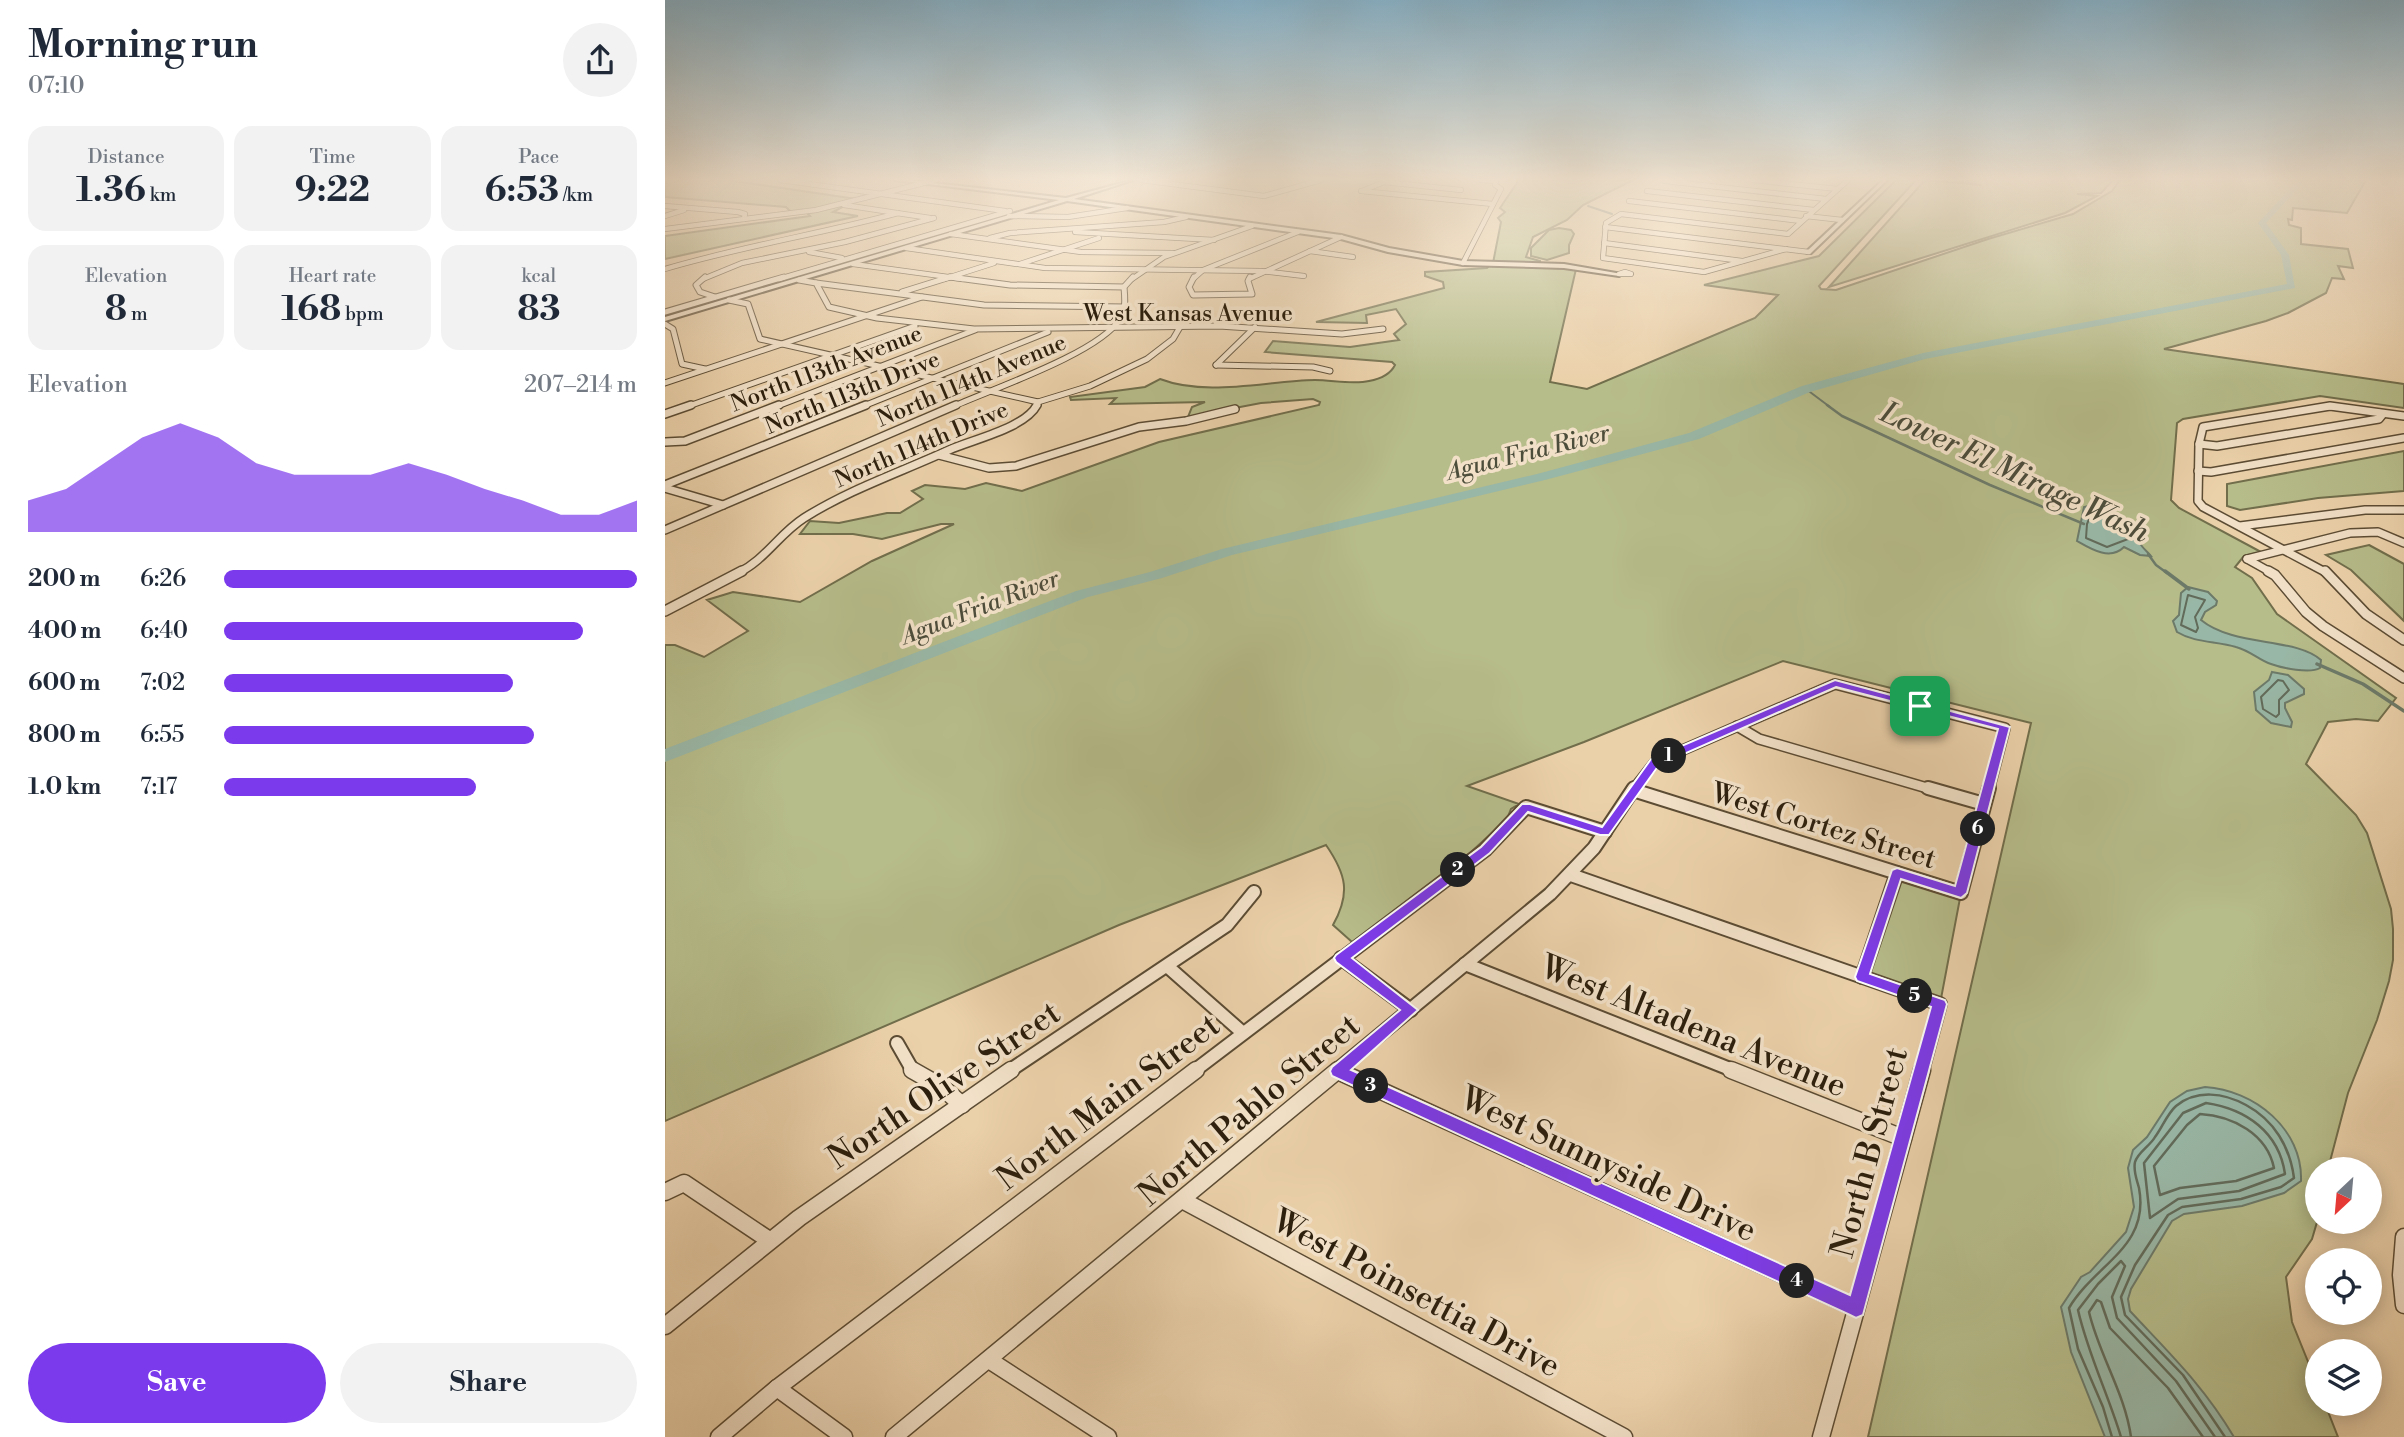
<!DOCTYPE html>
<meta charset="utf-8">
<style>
:root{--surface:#fff;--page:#f2f2f3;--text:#1f2937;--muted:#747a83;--accent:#7c3aed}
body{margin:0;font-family:"Libre Bodoni",serif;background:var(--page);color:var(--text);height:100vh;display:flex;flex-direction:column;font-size:26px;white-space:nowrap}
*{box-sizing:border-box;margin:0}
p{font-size:23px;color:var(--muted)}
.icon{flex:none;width:38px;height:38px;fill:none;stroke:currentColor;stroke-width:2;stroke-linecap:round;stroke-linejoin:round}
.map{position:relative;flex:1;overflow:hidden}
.side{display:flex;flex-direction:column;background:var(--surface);width:665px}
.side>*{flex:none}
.needle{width:46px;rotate:206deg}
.controls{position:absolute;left:1640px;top:1157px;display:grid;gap:14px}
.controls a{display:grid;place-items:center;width:77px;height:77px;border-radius:50%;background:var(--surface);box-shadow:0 4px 18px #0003;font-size:35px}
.pin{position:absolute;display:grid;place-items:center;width:60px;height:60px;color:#fff;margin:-30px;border-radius:14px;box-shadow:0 4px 10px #0006}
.km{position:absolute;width:35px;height:35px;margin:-18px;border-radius:50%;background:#222;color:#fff;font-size:19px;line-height:35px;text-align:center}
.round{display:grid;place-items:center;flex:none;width:74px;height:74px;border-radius:37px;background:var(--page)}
.headline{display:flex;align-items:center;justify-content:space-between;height:119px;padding:0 28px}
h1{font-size:38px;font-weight:800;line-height:52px}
.stats{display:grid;grid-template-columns:repeat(3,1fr);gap:10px;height:119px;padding:7px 28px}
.stats div{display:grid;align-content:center;border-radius:18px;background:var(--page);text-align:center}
.stats b{font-size:35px;font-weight:800}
.stats small{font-size:19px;font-weight:400}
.stats p{font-size:19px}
.chart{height:196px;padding:14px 28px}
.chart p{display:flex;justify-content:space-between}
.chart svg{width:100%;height:126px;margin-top:7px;fill:var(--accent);opacity:.7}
.cta{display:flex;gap:14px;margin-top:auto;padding:14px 28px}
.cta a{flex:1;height:80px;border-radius:42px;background:var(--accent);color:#fff;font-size:28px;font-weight:800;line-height:80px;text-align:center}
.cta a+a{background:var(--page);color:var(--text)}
ul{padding:0 28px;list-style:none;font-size:23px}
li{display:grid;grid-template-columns:112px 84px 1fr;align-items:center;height:52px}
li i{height:18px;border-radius:9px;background:var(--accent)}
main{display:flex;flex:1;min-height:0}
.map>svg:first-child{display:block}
.green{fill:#b6bc8a;stroke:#716e4c;stroke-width:2}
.water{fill:#99b7a6;stroke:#6d7a69;stroke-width:2}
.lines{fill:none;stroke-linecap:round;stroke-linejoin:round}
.shore-far1{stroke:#626b5a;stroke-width:2}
.shore{stroke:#626b5a;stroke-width:2.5}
.stream-far2{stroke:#6d7a69;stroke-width:2}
.stream-far1{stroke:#6d7a69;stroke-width:2.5}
.stream{stroke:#6d7a69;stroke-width:3.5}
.river{fill:#99b7a6;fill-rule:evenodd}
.minor-far5-casing{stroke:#5c4c34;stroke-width:6}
.minor-far4-casing{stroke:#5c4c34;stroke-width:7}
.minor-far3-casing{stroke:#5c4c34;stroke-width:10}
.minor-far2-casing{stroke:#5c4c34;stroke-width:12}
.minor-far1-casing{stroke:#5c4c34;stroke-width:16}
.minor-casing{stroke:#5c4c34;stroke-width:19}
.tertiary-casing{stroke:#5c4c34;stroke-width:4}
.minor-far5{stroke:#f2e1c8;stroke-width:4.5}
.minor-far4{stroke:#f2e1c8;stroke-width:5}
.minor-far3{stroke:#f2e1c8;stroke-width:7}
.minor-far2{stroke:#f2e1c8;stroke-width:9}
.minor-far1{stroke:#f2e1c8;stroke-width:12}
.minor{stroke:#f2e1c8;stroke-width:16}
.tertiary{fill:#f2e1c8;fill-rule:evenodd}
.route{fill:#7c3aed;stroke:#fff;stroke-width:2;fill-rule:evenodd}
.labels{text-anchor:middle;stroke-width:7;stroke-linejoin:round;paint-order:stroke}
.far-street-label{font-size:23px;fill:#2c1f0d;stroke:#f2e1c8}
.far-water-label{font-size:24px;font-style:italic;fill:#4d4d3b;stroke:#f2e1c8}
.street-label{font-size:28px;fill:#2c1f0d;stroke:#f2e1c8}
.water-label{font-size:30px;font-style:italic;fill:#4d4d3b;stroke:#f2e1c8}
.near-street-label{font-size:33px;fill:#2c1f0d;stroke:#f2e1c8}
</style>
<main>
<section class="side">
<div class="headline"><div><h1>Morning run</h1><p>07:10</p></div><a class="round"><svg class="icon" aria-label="share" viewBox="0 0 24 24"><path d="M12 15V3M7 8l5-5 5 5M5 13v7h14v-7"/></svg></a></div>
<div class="stats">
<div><p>Distance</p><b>1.36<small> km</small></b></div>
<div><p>Time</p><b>9:22</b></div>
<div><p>Pace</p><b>6:53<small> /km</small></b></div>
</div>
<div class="stats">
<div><p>Elevation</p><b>8<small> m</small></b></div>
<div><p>Heart rate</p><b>168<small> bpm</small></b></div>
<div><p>kcal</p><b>83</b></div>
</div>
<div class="chart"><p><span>Elevation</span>207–214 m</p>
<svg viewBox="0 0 160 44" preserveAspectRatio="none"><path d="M0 44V33L10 29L20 20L30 11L40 6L50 11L60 20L70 24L80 24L90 24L100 20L110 24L120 29L130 33L140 38L150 38L160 33V44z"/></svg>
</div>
<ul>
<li><b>200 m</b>6:26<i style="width:100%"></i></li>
<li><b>400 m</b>6:40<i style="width:87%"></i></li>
<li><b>600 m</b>7:02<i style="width:70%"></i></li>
<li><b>800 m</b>6:55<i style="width:75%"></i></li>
<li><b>1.0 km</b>7:17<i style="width:61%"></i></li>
</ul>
<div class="cta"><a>Save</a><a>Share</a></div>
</section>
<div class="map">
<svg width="1739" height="1437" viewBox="0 0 1739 1437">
<rect width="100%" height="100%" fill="#ebd1aa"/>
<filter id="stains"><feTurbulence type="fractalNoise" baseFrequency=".00286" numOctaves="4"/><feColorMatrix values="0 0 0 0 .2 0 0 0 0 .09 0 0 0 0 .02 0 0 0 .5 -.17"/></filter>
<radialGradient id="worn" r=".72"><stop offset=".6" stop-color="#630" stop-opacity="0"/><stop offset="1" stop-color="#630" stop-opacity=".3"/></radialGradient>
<g class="green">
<path d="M0,180H62L192,199L168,212L193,216L0,259V236L145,216L140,211L127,213L121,207L0,197Z"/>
<path d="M854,180H968L918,205L902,220L868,237L861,257L875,261V264L828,263L836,222L833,218L840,212L835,208Z"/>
<path d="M1231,180H1251L1154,286L1156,289L1171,290L1323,239L1408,214L1447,191L1455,180H1701L1682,213L1628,208L1627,220L1623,219L1624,225L1636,228V244L1683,249L1688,268L1673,266L1679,279L1667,278L1661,293L1623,313L1601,321L1499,349L1739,384V408L1655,396L1518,419L1512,423L1506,500L1514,508L1596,552L1579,556L1570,567L1587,578L1612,614L1731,698L1713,721L1691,719L1663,722L1641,764L1691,815L1702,833L1726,909L1728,929V960L1724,981L1712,1020L1683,1093L1663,1169H1652V1222L1647,1239L1621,1277L1627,1322L1652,1384V1404H1660L1673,1437H1203L1366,723L1118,661L919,742L802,786L854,804L846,809L842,819L805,853L687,942L668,925C686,893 681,874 661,845L454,925L0,1121V645H10L39,657L83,631L42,600L68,592L135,602L207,561L289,524H276L217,539L188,534H135L145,521L174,523L222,513H235L258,499L247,491L260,485L300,489L321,483L357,491L494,442L654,405L655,402L648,399L596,403L523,417L527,407L540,402L445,404L451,398L406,400L405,397L480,387L495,379C542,397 600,381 650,380C667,380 688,385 704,381C715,379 725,375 730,365L727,362L600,352L608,341L685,347L734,340L729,334L741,324L731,309L701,315L702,323L651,322L779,288L778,282L760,276V272L822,268L825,265L911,269L885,382L922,389L1090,318L1113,295L1039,285L1154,256Z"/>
<path d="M1260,180L1316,185L1290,180H1448L1436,193L1412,194L1432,196L1400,213L1164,287Z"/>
<path d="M894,228L906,230L909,234L904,245V253L882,260L866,256V248L884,230Z"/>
<path d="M1739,451V491L1653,498L1575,510L1562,506V484Z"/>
<path d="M1704,545L1739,564V621L1686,570L1661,555Z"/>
<path d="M1232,873L1296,893L1275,1004L1197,977Z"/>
</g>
<g class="water">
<path d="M1428,505C1449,506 1466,526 1475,543C1477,548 1483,552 1486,556L1475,555L1459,547C1445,561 1426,549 1412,541L1419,507Z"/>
<path d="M1523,587L1543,592L1552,601L1551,605L1540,612L1536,620C1569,647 1630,637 1656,660L1655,668C1645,674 1617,668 1606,664C1595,661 1586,651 1571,647C1551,641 1530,643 1512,632L1508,621L1514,615L1516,593Z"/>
<path d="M1607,672L1623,675L1639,689V694L1620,703V708L1627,722L1626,727L1606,723L1591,710L1589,692L1604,680Z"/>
<path d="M1540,1087C1589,1090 1638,1129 1636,1181L1619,1193L1577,1206L1519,1214L1507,1221L1466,1289L1463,1299L1465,1311C1505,1354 1538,1385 1569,1437H1440L1406,1352L1396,1307L1416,1277L1425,1272L1461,1232L1469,1207L1463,1168L1468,1150L1482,1137L1505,1102L1522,1091Z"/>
</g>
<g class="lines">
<g class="shore-far1">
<path d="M1427,512L1443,516L1463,535V539L1442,547L1421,538L1422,524Z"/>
<path d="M1523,595L1540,600L1530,617L1533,628L1531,632L1516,625Z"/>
<path d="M1613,680L1618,681L1624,690L1614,700V714L1611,717L1598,709L1596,697Z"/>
</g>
<g class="shore">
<path d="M1541,1103C1581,1109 1614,1132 1620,1174L1574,1191L1513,1199L1485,1218L1479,1163L1518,1113Z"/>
<path d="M1535,1114C1568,1116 1602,1134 1609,1168L1571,1181L1515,1188L1495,1195L1489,1166L1522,1125Z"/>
<path d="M1447,1437L1438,1407L1413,1349L1404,1308C1421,1279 1453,1260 1467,1235C1475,1221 1477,1204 1474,1188C1472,1180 1468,1171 1470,1162C1473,1152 1485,1146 1490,1137C1497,1128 1502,1114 1511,1106C1532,1089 1559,1093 1581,1105C1609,1120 1625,1147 1629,1178L1616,1187L1576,1199L1517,1207L1503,1215L1470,1265L1456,1297L1460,1315L1518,1375L1560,1437"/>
<path d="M1456,1437C1443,1394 1423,1354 1413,1310L1433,1284L1456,1261L1460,1266L1447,1297L1452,1318L1511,1381L1550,1437"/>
<path d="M1466,1437C1460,1393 1434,1355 1424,1312L1432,1300L1436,1302L1445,1328L1503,1388L1538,1437"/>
</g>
<g class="stream-far2">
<path d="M923,206L947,214"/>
<path d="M1141,389L1165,407"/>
</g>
<g class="stream-far1">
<path d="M1162,405L1177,416L1325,485L1419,524"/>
<path d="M1483,554L1491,565L1502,573"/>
</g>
<g class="stream">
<path d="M1500,571L1524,589"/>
<path d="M1652,664L1698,684L1739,711"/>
</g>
<path class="river" d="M1633,180H1641L1601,223L1624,255L1630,288L1260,359L1145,392L1034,439L880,480L567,555L497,578L423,597L0,762V749L411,591L485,572L557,549L872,474L1024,433L1137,386L1258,353L1622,284L1616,255L1593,223Z"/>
<g class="minor-far5-casing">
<g id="minor-far5">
<path d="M115,180L340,211"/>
<path d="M476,180L599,196L656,180"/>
<path d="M816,180L831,181"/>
<path d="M1088,180L1173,189"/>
<path d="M1000,181L1161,199"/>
<path d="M696,191L828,204"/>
<path d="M697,191L719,182L796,190"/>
<path d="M982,191L1149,210"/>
<path d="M964,201L1136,221"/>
<path d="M179,205L265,218"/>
<path d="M0,206L73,212L80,214L79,219"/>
<path d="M0,216L19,210"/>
<path d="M344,216L403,217L462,208"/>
<path d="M1141,216L1177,220"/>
<path d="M940,227L1144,252"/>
<path d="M0,229L151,210L271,180"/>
<path d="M410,232L549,240"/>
<path d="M286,234L416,252L508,253"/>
<path d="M325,238L345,233L499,222L521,217"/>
<path d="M939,243L1077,261"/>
<path d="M241,248L380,268L596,271L639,276"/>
<path d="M1121,249L1039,272L938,258L941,223L956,214L1123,234L1183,180"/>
<path d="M645,251L688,257"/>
<path d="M144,252L177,258"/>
<path d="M798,263L836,189L830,185L831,180"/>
<path d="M188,264L298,279"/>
<path d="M355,264L434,238"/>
<path d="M0,269C77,246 156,234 233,213"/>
<path d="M960,272L966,274H954Z"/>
<path d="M38,279L77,263L180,242L269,218"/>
<path d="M114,279L345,211"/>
<path d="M279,279L329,263"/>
<path d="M467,279L499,257L587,226"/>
<path d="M528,279L538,270L633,232"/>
<path d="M584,279L676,237"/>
</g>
</g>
<g class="minor-far4-casing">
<g id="minor-far4">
<path d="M40,277L31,285L35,292L50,297"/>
<path d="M285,277L345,285L459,287"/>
<path d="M529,277L524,287L528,295L587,294L583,281L585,277"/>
<path d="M134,280L151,283L164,307L212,318L309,329L554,326L677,334L718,329"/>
<path d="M151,283L319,305L460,307"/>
<path d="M237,292L285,277"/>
<path d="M64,300L83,304L95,339L373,402L425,386L482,359L508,339L522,315"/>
<path d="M0,312L119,277"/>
<path d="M0,324L8,329L17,364L40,369"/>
<path d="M551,365L648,367L665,371"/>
<path d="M551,365L590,327"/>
<path d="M0,383L257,297"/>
<path d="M21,407L250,326"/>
<path d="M110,407L310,330"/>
<path d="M196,407L383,332"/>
<path d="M287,407C327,389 434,353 455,319C461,308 460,299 459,287L468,277"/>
<path d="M371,407L373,402"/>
<path d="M1661,407H1670"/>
</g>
</g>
<g class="minor-far3-casing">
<g id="minor-far3">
<path d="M0,414L26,405"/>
<path d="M0,442L20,441L114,405"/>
<path d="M1534,444L1552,446L1714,419L1718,414"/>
<path d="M274,455L324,468L351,466L474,427L521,421L570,409"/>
<path d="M1533,471L1546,472L1739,438"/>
<path d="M0,485L201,405"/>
<path d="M0,488L58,505"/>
<path d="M1575,526L1700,510H1739"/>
<path d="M0,530L291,405"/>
<path d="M1582,559L1607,573"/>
<path d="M1582,559L1685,533L1713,532L1739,543"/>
<path d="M73,573C100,560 114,534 139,518C183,490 236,472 284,450C309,439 360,428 372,405"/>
<path d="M1662,573L1538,507L1533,501L1534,444L1538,427L1665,406L1739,416"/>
</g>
</g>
<g class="minor-far2-casing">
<g id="minor-far2">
<path d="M1603,571L1610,575L1641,612L1658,626L1739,678"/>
<path d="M1660,571L1701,614L1739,640"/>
<path d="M0,611L77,571"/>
<path d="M1072,726L1094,739L1269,790"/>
<path d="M968,790L990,762L1170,684L1340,728L1324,790"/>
</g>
</g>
<g class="minor-far1-casing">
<g id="minor-far1">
<path d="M1263,788L1319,804"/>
<path d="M968,790L1296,893L1324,788"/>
<path d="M906,875L1275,1004L1257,1071"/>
<path d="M676,958L746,1010"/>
<path d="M800,964L1070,1071"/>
<path d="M502,966L578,1033"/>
<path d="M1197,977L1232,873"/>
<path d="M232,1043L248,1071"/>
<path d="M344,1071L562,925L589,892"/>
<path d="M529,1071L820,850L861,807L940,832"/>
<path d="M671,1071L885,894L929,848L969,788"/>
</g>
</g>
<g class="minor-casing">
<g id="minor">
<path d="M247,1070L277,1087L297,1105"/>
<path d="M1066,1070L1238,1138"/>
<path d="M673,1071L1191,1308"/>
<path d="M0,1192L19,1183L104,1240"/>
<path d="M517,1200L959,1437"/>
<path d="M1739,1237L1736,1275L1739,1305"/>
<path d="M0,1326L134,1218L346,1070"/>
<path d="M324,1360L443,1437"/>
<path d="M112,1388L179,1437"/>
<path d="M54,1437L112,1388L531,1070"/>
<path d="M229,1437L673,1070"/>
<path d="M1156,1437L1257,1070"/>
</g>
</g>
<g class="tertiary-casing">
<g id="tertiary">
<path d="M230,180H241L401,198L468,180L409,199L676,235L724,248L798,261L899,264L957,274L954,276L899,268L798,265L723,252L676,239L402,201L0,321V317L394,200Z"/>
<path d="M1218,180H1222L1146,253H1142V251Z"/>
</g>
</g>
<use href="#minor-far5" class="minor-far5"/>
<use href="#minor-far4" class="minor-far4"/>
<use href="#minor-far3" class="minor-far3"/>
<use href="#minor-far2" class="minor-far2"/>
<use href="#minor-far1" class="minor-far1"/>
<use href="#minor" class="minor"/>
<use href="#tertiary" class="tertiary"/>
</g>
<linearGradient id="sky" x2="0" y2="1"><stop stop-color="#88b5ce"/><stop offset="0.47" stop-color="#f6ead9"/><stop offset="1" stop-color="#f6ead9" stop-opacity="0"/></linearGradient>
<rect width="1739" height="381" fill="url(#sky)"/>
<path class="route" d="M1170,680L1345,727L1302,893L1296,898L1236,879L1205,974L1280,1000L1282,1004L1198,1315L1191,1318L1185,1315L667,1076L665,1071L667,1067L735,1010L671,962L669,958L671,955L816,847L857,804H865L937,827L986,759ZM1171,687L1333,729L1290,886L1232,868L1227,870L1190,977L1192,981L1266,1007L1185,1295L686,1070L753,1010L687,958L825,853L863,812L935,835H944L994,765Z"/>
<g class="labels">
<g class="far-street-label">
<text x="523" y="321">West Kansas Avenue</text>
<text transform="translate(161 368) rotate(-21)" y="8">North 113th Avenue</text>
<text transform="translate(306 380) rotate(-23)" y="8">North 114th Avenue</text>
<text transform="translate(187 392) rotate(-22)" y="8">North 113th Drive</text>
<text transform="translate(256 444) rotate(-23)" y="8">North 114th Drive</text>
</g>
<g class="far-water-label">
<text transform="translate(863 452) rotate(-14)" y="8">Agua Fria River</text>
<text transform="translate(315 607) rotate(-21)" y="8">Agua Fria River</text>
</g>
<g class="street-label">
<text transform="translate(1159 825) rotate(17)" y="10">West Cortez Street</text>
</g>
<g class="water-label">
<text transform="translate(1350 472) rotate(25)" y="10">Lower El Mirage Wash</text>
</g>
<g class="near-street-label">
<text transform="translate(1029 1025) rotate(22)" y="12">West Altadena Avenue</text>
<text transform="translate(278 1084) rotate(-34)" y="12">North Olive Street</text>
<text transform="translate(442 1101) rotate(-37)" y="12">North Main Street</text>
<text transform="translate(583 1109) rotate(-40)" y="12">North Pablo Street</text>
<text transform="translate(1203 1152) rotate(-75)" y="12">North B Street</text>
<text transform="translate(944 1163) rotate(25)" y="12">West Sunnyside Drive</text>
<text transform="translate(752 1292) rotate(28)" y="12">West Poinsettia Drive</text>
</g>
</g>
<rect width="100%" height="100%" filter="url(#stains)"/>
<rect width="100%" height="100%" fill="url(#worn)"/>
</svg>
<div class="controls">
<a><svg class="needle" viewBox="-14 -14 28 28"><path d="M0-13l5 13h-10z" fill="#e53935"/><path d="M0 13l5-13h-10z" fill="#747a83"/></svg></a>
<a><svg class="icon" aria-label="locate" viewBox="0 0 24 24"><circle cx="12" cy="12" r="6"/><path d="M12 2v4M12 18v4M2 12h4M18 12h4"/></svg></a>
<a><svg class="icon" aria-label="layers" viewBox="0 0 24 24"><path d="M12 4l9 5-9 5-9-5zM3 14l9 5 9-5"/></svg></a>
</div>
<div class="pin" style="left:1255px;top:706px;background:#1e9e55"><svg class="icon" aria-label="arrive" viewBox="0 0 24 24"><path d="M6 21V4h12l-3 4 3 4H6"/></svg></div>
<b class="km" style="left:1004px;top:756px">1</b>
<b class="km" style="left:793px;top:870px">2</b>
<b class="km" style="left:706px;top:1086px">3</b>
<b class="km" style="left:1132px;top:1281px">4</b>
<b class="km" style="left:1250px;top:996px">5</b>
<b class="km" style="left:1313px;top:829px">6</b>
</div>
</main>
